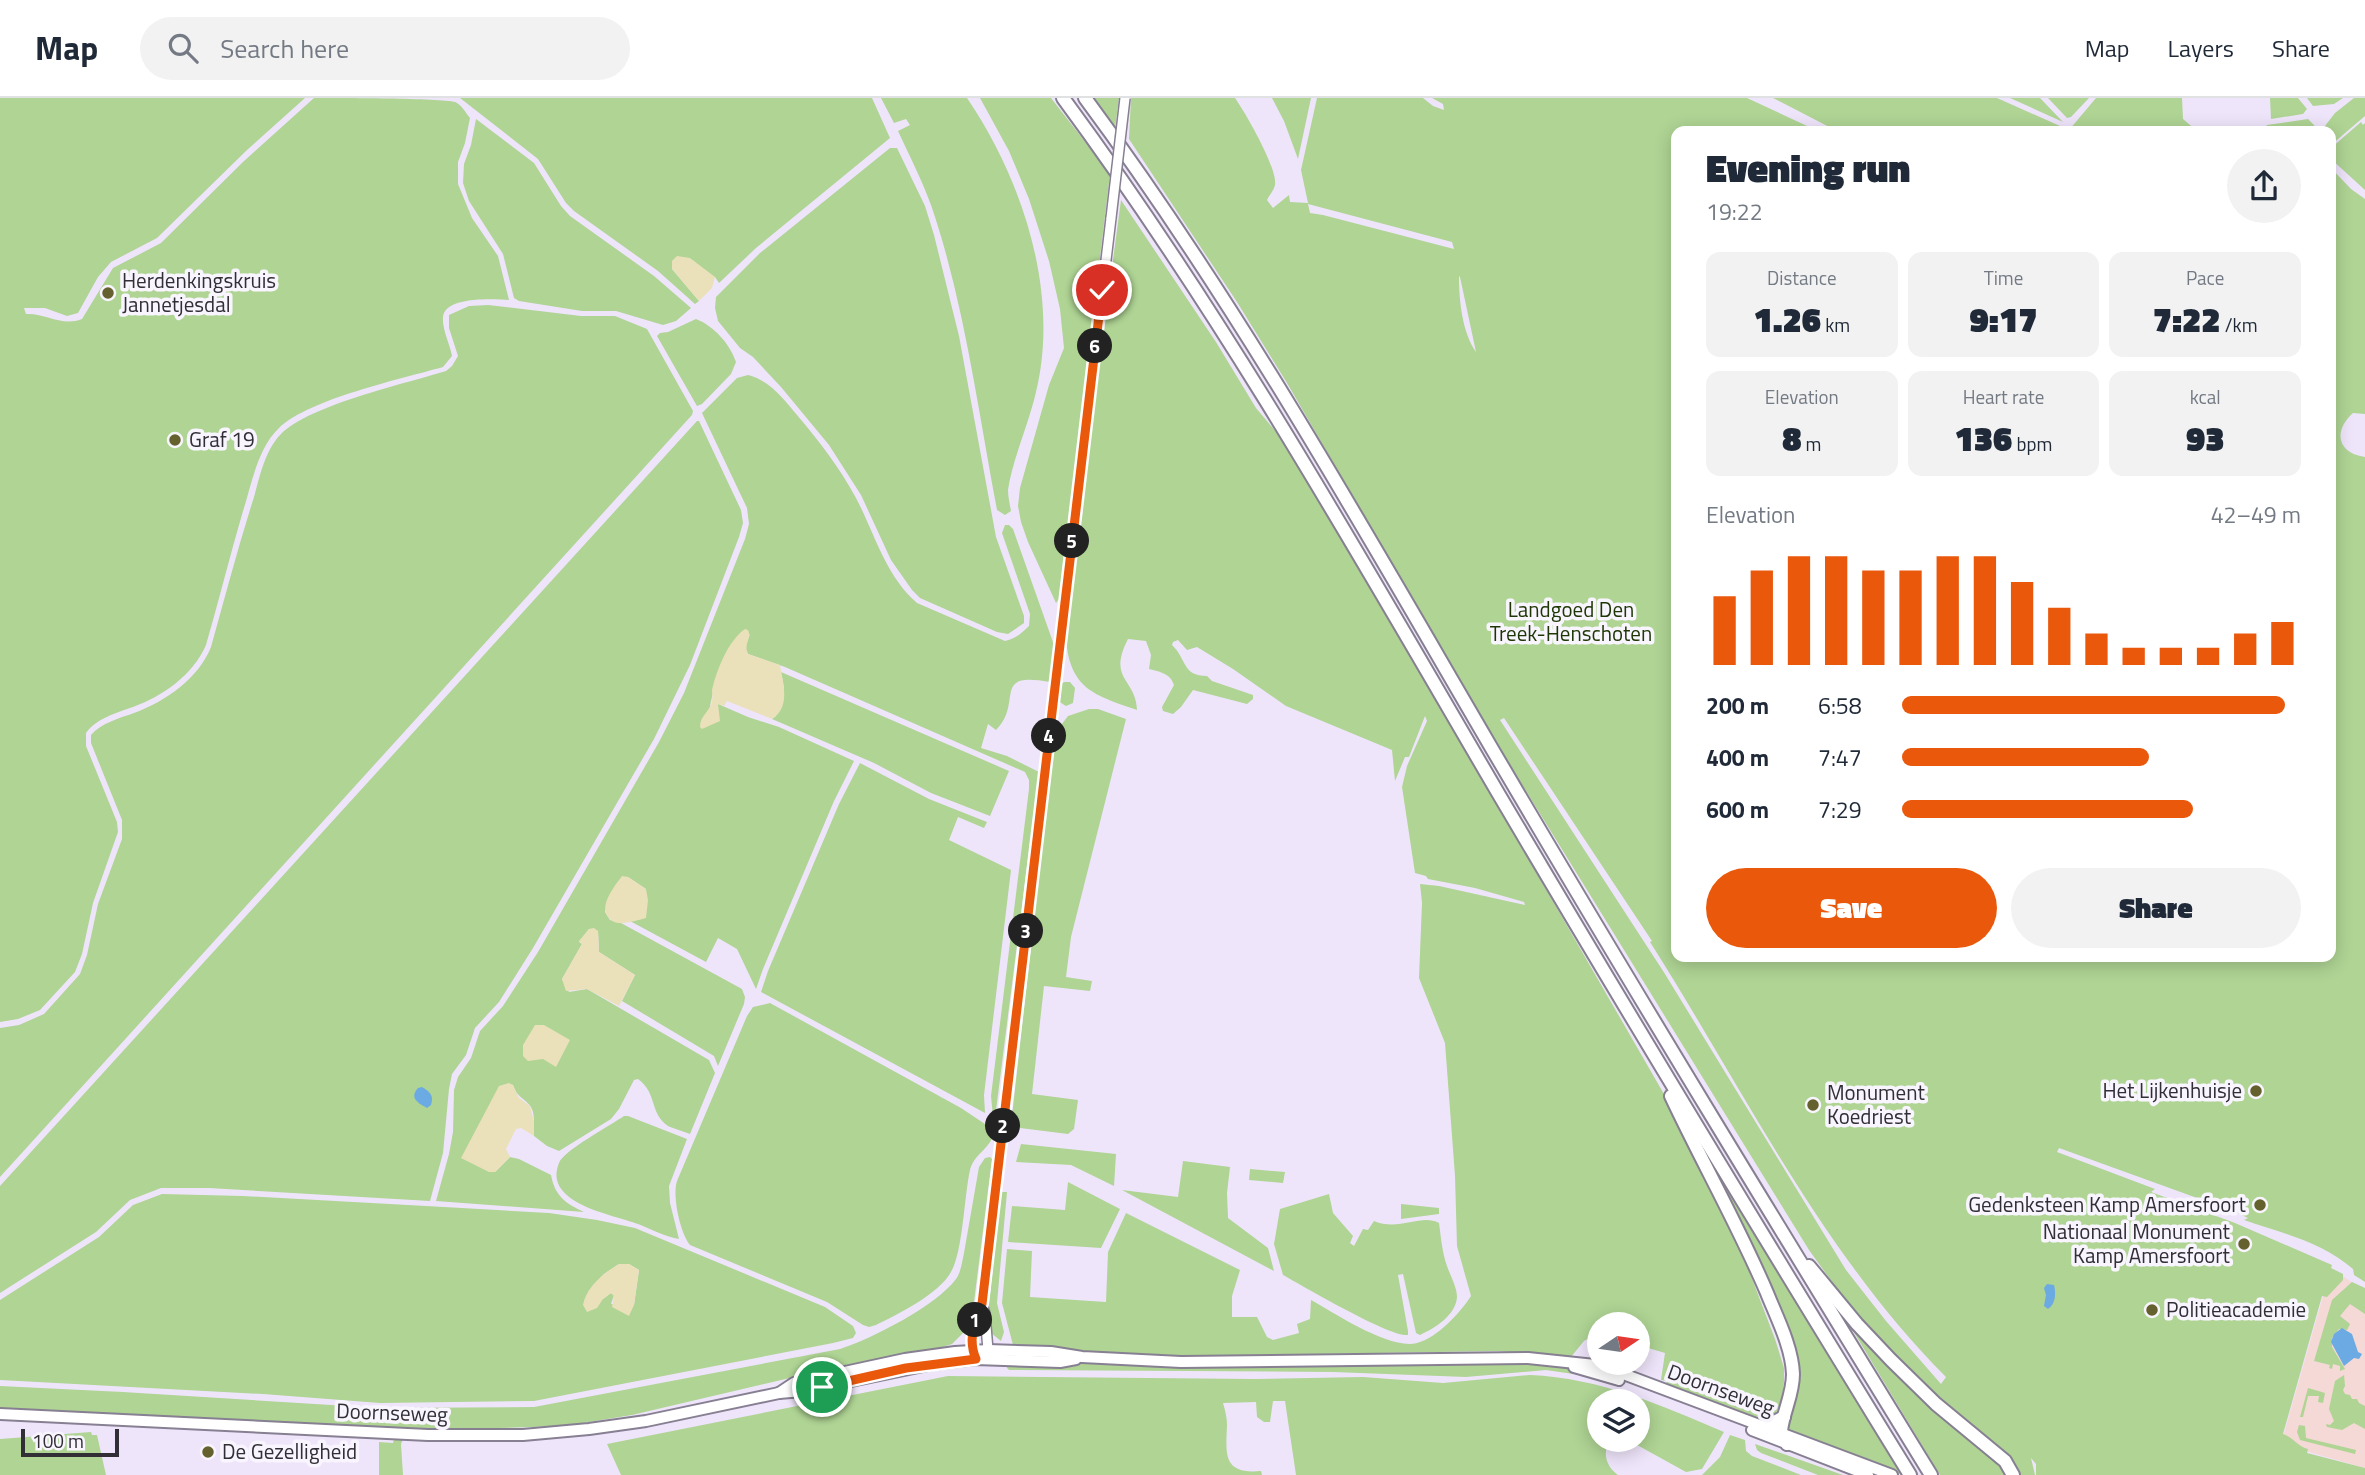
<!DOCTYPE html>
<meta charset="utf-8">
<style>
:root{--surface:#fff;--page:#f2f2f3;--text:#1f2937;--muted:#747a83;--line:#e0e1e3;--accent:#ea580c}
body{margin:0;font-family:"Titillium Web",sans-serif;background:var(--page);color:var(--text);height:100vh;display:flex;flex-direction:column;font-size:26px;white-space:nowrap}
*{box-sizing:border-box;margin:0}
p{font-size:23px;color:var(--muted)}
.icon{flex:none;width:38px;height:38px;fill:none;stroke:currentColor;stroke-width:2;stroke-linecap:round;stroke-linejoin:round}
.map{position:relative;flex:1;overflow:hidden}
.drawer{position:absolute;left:1671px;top:28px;width:665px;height:836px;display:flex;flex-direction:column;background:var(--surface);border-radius:14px;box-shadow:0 4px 18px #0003}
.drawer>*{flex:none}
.needle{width:46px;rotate:77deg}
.buttons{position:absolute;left:1587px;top:1214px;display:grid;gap:14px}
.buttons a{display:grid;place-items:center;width:63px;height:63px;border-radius:50%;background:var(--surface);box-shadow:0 4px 18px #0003;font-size:35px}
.scale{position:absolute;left:21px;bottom:18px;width:98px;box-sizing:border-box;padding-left:7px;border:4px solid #312e36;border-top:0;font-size:19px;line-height:24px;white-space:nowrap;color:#312e36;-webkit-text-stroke:5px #f9f5fe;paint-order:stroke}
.pin{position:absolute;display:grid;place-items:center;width:60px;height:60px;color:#fff;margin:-30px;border:4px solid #fff;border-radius:50%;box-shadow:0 2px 7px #0007}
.km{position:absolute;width:35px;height:35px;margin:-18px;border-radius:50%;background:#222;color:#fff;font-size:19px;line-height:35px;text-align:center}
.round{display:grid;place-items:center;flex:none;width:74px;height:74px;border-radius:37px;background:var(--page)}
.overview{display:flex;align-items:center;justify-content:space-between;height:119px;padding:0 35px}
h1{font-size:38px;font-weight:800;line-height:52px}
.figures{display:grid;grid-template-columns:repeat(3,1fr);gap:10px;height:119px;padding:7px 35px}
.figures div{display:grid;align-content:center;border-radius:14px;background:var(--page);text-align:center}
.figures b{font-size:35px;font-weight:800}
.figures small{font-size:19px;font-weight:400}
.figures p{font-size:19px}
.chart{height:196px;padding:14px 35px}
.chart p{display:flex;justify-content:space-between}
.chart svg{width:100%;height:126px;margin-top:7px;stroke:var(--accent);stroke-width:6}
.primary-button{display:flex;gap:14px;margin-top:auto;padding:14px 35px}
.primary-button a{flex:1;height:80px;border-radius:42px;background:var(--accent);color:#fff;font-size:28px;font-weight:800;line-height:80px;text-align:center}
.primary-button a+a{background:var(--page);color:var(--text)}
ul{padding:0 35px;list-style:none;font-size:23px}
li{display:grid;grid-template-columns:112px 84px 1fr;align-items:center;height:52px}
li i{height:18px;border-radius:9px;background:var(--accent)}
header{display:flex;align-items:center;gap:42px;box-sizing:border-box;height:98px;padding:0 35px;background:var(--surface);border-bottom:2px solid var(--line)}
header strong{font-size:33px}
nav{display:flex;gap:38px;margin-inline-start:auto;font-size:24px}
.search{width:490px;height:63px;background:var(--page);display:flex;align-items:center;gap:18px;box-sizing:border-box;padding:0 24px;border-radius:38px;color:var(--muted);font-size:26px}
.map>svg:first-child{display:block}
.commercial{fill:#f4d9d6}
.green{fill:#afd494;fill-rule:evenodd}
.sand{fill:#eae1bb}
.water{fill:#6baae2}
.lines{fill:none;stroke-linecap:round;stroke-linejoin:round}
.tertiary-casing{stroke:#877f92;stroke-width:12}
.primary-casing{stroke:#877f92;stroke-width:14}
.motorway-casing{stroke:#877f92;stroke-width:16}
.tertiary{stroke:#fff;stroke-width:9}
.primary{stroke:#fff;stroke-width:10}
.motorway{stroke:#fff;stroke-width:12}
.tertiary-bridge-casing{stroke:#877f92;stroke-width:12;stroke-linecap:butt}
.tertiary-bridge{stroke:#fff;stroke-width:9}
.route-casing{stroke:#fff;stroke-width:14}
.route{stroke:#ea580c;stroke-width:9}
.poi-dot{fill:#64612e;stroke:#f9f5fe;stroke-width:2.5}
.labels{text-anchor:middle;stroke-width:7;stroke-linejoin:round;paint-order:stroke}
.poi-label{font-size:21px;fill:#312e36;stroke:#f9f5fe;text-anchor:start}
.park-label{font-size:21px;fill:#1d3603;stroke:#f9f5fe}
.street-label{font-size:21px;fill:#312e36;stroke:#f9f5fe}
</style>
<header>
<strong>Map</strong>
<div class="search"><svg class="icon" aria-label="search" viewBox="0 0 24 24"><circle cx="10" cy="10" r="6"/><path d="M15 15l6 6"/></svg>Search here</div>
<nav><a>Map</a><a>Layers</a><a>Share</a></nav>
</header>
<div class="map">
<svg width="2365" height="1377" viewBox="0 0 2365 1377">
<rect width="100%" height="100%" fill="#efe5fb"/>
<path class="commercial" d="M2331,1170L2365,1193V1370L2281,1346Z"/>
<g class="green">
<path d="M0,0H305L247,52L157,140L111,164L98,179L78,215L67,218L45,210H24L26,216C47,215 61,229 82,221L113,170L161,145L244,63L314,0C338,0 441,0 455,4C462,7 465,14 470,20L465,45L458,64V86L472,120L498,158L509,202C494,201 445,198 443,219C442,232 450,246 452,258L443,269C401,281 309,301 279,330C257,351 252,386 243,413C230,457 219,502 206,547C193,577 163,598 133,609C116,615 97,620 86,635V648L117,724L118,734L93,805L82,856L75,874L40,912L18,921L0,924Z"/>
<path d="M460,0H872L890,40L756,150L719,185L715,179L672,171L699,203L695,206L658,173L574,113L566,105L538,61Z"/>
<path d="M881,0H967C1023,82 1060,196 1036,294C1029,325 1012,363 1008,392C1008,399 1010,407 1011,413L1005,417L997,412C978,312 964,203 931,107C922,82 909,57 898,33L910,27L906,21L894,25Z"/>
<path d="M980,0H1051L1110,76L1059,501L1056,505L1028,444L1021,424L1018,408L1020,390L1049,287L1064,250L1060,211L1049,163L1029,101L1009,53Z"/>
<path d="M1093,0H1119L1115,31Z"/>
<path d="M1131,0H1235C1245,14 1278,71 1275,87C1274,92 1269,98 1267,102L1273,110L1289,97L1290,104L1308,105L1301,72L1317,0H1423L1433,8L1444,12L1443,6L1432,0H1747L1818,33H1676V859H2331V70L2351,91L2365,101V316L2353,315C2333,333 2337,355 2365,359V1184L2354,1177L2353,1171C2322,1144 2282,1135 2244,1122L2248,1120L2233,1113L2059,1050L2057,1054L2155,1091L2151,1094L2235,1125L2332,1167L2331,1170L2343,1176V1182L2327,1199L2322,1198L2283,1336C2293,1339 2297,1348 2308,1351L2307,1355L2365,1370V1377H2036V1366L2031,1360L2035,1377H2020L2013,1364L2005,1356L1929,1290L1882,1245L1840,1195L1809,1152L1484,625L1287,285L1237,204L1129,41ZM1308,106L1452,144L1454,151L1323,117L1310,115ZM1459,178L1460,179L1476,254C1462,234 1459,202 1459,178ZM1504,620L1652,843L1650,844C1744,992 1822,1155 1946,1279L1941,1286L1886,1223L1846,1172L1665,876L1500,622Z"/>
<path d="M1272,0H1311L1298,61L1284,23Z"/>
<path d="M1773,0H1997L2069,32L2096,0H2182L2183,21L2197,33H1837Z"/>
<path d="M2010,0H2040L2063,24Z"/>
<path d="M2048,0H2089L2071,19L2067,20Z"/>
<path d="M2270,0H2298L2307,11L2303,16L2271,21Z"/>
<path d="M2307,0H2343L2334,6L2313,8Z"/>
<path d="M2354,0H2365V18L2331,47V33H2321L2335,15Z"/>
<path d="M476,21L534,65L561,108L570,118L654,178L691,210L676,223L663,227L616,213H582L519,203L514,200L503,156L469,103L463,85L464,66L471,47Z"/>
<path d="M2308,21L2314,27L2315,33H2264L2267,27Z"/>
<path d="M2361,24L2363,27L2365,25V92L2331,61V50Z"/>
<path d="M890,50H897L925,108L934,137L959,238L996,439L1024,518V525L1008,536L997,534L920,500L912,492L891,462L861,397L829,347L781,289L753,259L740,250L718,223L715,210L716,199L760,155Z"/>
<path d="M1121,102L1216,244L1256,310L1283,342L1452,628L1672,1010L1738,1144L1775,1241L1784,1270V1284L1782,1300L1771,1328L1665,1288L1667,1283L1661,1282L1665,1255L1638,1247V1227H1600L1599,1234L1584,1243L1571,1259L1498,1253L1193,1258L1082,1253L1023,1249L1013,1247L1002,1205L1007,1151L1032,1153L1030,1199L1106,1204L1108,1154L1126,1115L1240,1172L1232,1198V1219H1257L1267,1239L1273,1242L1299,1235L1297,1226L1310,1221L1311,1202C1336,1216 1390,1252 1417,1245C1437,1240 1460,1215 1471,1198L1457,1148L1455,1078L1445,945L1419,880L1422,805L1420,786L1439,788L1525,807L1524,804L1475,790L1428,781L1426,778L1415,775L1402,689L1407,668L1427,623L1425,618L1409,659H1405L1395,683L1392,652L1286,608L1233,571L1197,549L1187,552L1178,542L1173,544L1172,547C1187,561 1182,578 1207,578L1212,583L1253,597V601L1247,606L1193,592L1181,609L1173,616L1163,613L1162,609L1174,587C1170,575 1160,574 1149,571L1151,557L1146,543L1128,541C1107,582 1136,580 1137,612C1094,597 1070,591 1066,541L1092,320Z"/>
<path d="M488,207L581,218H615L647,231L693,313L692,317L0,1079V930L19,927L44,916L80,876L87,857L98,806L122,741V722L91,645V637C101,625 120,620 134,615C166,603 198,581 211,549C225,499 238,449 254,399C260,378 265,352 281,336C310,307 404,286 446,273L452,268L458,258L449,230V217L469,208Z"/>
<path d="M696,221C714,228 730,246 736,264L731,276L702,306L697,308L657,238L660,235L668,234Z"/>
<path d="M748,277C769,282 784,301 797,317C819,343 840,370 856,400C875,436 885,477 917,505L1005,543C1015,541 1022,535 1029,528L1030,516L1002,435L1005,427H1009L1013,431L1054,547L1050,584C990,573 1024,604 996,632L988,626L981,650L1007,658L1039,674L995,1020L993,1019L991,998L1029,691V682L1025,674L785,569L748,556L745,549L750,536L730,549L717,576L710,608L717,611L718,606L748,619L779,629L854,663L834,703L763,871L756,891L737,851L718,840L706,864L630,823L642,821L646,791L628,779H622C613,790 608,800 605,814L610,822L621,825L742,891L745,899L744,906L718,968L714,958L709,955L622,903L635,877L599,854L598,833L589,831L579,844L582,846L562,881L569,894L587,891L709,962L715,975L690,1036C683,1033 674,1031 668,1028C649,1015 658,996 638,981L634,982L619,1011L611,1021L559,1053L547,1048L534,1038C533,1029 536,1018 531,1009C525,1000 516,999 513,987L495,1074L510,1059L519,1061L551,1077C555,1098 565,1105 584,1114L436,1103L449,1056L453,1034L454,992L458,979L471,960L480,933L503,908L538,854L659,644L684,595L745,441L749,426L747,410L702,315L737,280Z"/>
<path d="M697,323H699L741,412L743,425L739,439L690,567L654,641L533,850L499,904L475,930L466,957L452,976L449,991L443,1055L430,1103L209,1090H161L130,1102L96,1134L0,1195V1088Z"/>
<path d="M781,574L1009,673L990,718L931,695L874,665L772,621L776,618L784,590Z"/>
<path d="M1064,584H1070L1075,590L1073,605L1066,608L1058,603L1059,588Z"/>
<path d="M1089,611H1098L1126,621L1071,839L1066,879L1092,883L1090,893L1044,888L1032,996L1078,1002L1074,1031L1068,1036L1020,1030L1012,1018L1055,635L1068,618Z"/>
<path d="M860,665L929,701L987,724L984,730L958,719L949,742L1011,772L984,997L985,1015L761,894L768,873L839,706Z"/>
<path d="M770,905L961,1010L994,1032C993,1050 974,1055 970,1072C964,1099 963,1153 951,1174C939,1196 898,1216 876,1227L869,1229L863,1227L827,1204L690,1147C680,1135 672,1097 677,1083L747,918L753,909Z"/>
<path d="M624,1018H628L687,1041L669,1088L670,1105L679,1141C666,1139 651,1131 638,1126C615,1117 542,1106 559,1065C563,1053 611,1027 624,1018Z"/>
<path d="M1021,1046L1116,1056L1114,1088L1071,1067L1016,1064Z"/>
<path d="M1703,1046L1903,1377L1783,1333L1795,1288L1754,1155Z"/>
<path d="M990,1059L992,1061L973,1212L964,1234L952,1246L943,1249L841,1268L632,1317L564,1328L499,1330H402L0,1310V1288L123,1294L380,1310L534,1309L840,1251C871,1241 936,1208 956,1181C961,1174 962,1164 964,1155L979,1069L985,1060Z"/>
<path d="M1183,1063L1230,1069L1227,1095L1228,1120L1268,1150L1274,1173L1122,1092L1178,1099Z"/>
<path d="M1250,1071L1285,1074L1283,1085L1249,1082Z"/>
<path d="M1068,1084L1120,1111L1101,1150L1008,1144L1012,1108L1065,1112Z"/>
<path d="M1001,1094H1007L997,1205L1004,1234L1001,1243L991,1235L988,1215Z"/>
<path d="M162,1096L243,1098L444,1109L549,1115L597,1122L635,1130L825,1209L853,1228L856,1235L853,1240L833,1245L534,1303L380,1305L263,1296L0,1282V1202L99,1139L133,1107ZM619,1166H629L639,1172L634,1207L611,1206L614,1197L611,1195L603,1201L588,1194L604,1176Z"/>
<path d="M1329,1096L1333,1115L1353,1138L1350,1145L1354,1148L1363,1131L1368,1132L1374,1123C1399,1134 1421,1115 1439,1125C1441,1139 1442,1154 1447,1168C1450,1177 1457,1189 1457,1199C1456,1217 1435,1230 1420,1237L1416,1235L1403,1176L1398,1177L1408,1233V1237C1391,1240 1303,1188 1283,1177L1274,1146L1280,1111Z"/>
<path d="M1401,1106L1439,1110V1116L1401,1121Z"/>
<path d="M2352,1184L2365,1190V1216L2350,1206L2340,1218L2350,1226L2347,1232L2339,1231L2332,1240V1249L2345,1271L2340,1273V1268L2333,1266L2332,1271L2329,1270L2330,1267L2314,1263L2332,1202Z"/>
<path d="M1838,1208L1993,1357L2010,1377H1940Z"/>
<path d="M1086,1264H1532L1593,1273L1614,1282L1546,1272L1466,1279L1333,1274L1009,1272L1007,1270L1008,1265Z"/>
<path d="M1530,1277C1600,1280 1661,1307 1724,1334L1702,1371L1686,1374L1628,1342H1638V1304H1600V1342H1610C1602,1355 1606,1368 1618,1377H1296L1285,1303H1273L1270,1324H1264L1257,1319L1256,1304L1223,1305C1225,1312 1227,1319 1227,1327C1226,1355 1222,1377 1261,1373L1262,1377H621L607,1346L948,1278L1255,1281L1363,1279L1443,1285Z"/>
<path d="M2344,1277L2345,1288L2343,1292L2345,1296L2350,1297L2352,1301H2357L2359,1305L2365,1308V1331L2354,1325L2342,1332L2327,1329L2326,1326L2330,1327L2334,1323L2329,1311L2335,1283Z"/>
<path d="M2308,1290L2325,1295L2323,1305L2318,1304L2319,1298H2308L2303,1319H2300Z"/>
<path d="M2299,1327L2305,1328L2306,1340L2356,1352L2355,1356L2300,1342L2297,1334Z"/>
<path d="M91,1334L92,1337H97L106,1377H0V1341Z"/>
<path d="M1730,1337L1745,1342L1746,1353L1752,1358L1801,1377H1702L1720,1359Z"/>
<path d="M394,1341H403L401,1346L403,1377H379V1344L393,1345Z"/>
<path d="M1755,1346L1843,1377H1818L1761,1355L1757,1352Z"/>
</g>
<g class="sand">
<path d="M677,158L690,160L715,179L712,190L699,203L672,171V163Z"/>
<path d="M745,531L748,532C752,540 743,547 748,556L780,567C783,585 791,609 772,621L727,603L724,608L718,606L720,623L702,631L700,629C700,618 709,614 712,604C713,599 711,593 713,588C718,569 729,542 745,531Z"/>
<path d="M622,778L628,779L646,791L648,802L646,820C638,822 625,826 618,825C614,825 610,821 608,819C599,807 614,789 622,778Z"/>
<path d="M594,830L598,833L599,854L635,877L619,908L587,891L566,893L562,881L582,846L579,843L589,831Z"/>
<path d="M535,927H544L570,942L556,969L543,961L528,963L523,958V947Z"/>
<path d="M509,985L513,987L519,1000L530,1008L534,1024V1038L521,1030L516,1031L506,1051L510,1059L495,1074H489L461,1060L499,988Z"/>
<path d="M619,1166H629L639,1172L634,1207L629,1218L612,1209L614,1198L611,1195L603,1201L597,1210L587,1214L583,1207C586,1189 605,1174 619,1166Z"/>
</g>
<g class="water">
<path d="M422,989C430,994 434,997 431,1007L427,1010C418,1005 409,1000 418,990Z"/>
<path d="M2047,1186L2054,1187C2056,1195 2056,1206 2048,1211L2044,1208L2046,1197L2044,1190Z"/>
<path d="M2342,1230L2352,1236L2358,1254L2362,1256L2359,1261L2354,1260L2344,1268L2331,1244L2334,1236Z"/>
</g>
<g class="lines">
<g class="tertiary-casing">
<path id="tertiary" d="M982,1206L985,1216L988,1252L976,1261C968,1243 973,1224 982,1206L1111,120"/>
</g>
<g class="primary-casing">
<g id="primary">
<path d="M1574,1269L1619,1282"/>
<path d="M779,1295L794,1285L905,1261L955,1254L988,1252L1051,1254L1082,1259L1181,1264L1528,1260L1595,1267L1626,1277L1892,1377"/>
<path d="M0,1316L428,1337H523L589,1331L646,1323L779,1295L803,1293L933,1266L976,1261L1060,1264L1076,1261"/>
<path d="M1752,1332L1868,1377"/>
</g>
</g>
<g class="motorway-casing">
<g id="motorway">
<path d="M1063,0C1226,221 1360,459 1498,695C1633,924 1771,1151 1910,1377"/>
<path d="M1085,0C1240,209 1367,437 1498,661C1639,901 1785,1139 1931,1377"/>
<path d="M1671,998C1702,1064 1738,1127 1767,1195C1777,1220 1792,1249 1793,1276C1793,1297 1783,1314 1781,1333L1787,1346"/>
<path d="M1809,1168L1857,1226L1891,1262L1936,1306L2005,1363L2013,1377"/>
<path d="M1765,1329L1784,1319"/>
</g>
</g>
<use href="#tertiary" class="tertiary"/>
<use href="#primary" class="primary"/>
<use href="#motorway" class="motorway"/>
<g class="tertiary-bridge-casing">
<path id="tertiary-bridge" d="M1111,120L1125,0"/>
</g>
<use href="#tertiary-bridge" class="tertiary-bridge"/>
</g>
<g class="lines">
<g class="route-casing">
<path id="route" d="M822,1289L906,1270L976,1261C968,1243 973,1224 982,1206L1102,192"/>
</g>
<use href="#route" class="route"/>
</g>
<g class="poi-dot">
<circle cx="108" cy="195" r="7"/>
<circle cx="175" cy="342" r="7"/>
<circle cx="2256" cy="993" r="7"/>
<circle cx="1813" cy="1007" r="7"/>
<circle cx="2260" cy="1107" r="7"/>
<circle cx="2244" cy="1146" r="7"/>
<circle cx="2152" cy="1212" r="7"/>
<circle cx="208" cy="1354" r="7"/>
</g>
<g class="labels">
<g class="poi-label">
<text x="122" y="190">Herdenkingskruis<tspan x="122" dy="24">Jannetjesdal</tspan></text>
<text x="189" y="349">Graf 19</text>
<text x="2242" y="1000" text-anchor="end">Het Lijkenhuisje</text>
<text x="1827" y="1002">Monument<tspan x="1827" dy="24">Koedriest</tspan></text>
<text x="2246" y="1114" text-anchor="end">Gedenksteen Kamp Amersfoort</text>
<text x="2230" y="1141" text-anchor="end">Nationaal Monument<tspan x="2230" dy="24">Kamp Amersfoort</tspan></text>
<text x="2166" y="1219">Politieacademie</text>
<text x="222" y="1361">De Gezelligheid</text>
</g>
<g class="park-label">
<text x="1571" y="519">Landgoed Den<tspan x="1571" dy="24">Treek-Henschoten</tspan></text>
</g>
<g class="street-label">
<text transform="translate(1721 1292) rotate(20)" y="7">Doornseweg</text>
<text transform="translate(392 1315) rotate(2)" y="7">Doornseweg</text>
</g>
</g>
</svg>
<div class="buttons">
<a><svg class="needle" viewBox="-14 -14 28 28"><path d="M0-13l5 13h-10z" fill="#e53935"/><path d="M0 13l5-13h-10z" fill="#747a83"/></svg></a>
<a><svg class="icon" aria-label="layers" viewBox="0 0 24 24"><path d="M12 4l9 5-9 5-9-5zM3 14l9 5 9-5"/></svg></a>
</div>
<div class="scale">100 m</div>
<div class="pin" style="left:822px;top:1289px;background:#1e9e55"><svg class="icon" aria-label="arrive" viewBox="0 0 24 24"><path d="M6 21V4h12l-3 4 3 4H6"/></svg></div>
<div class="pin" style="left:1102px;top:192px;background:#d93025"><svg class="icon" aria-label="check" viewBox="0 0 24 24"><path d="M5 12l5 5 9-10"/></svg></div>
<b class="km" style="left:975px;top:1222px">1</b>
<b class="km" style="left:1003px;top:1028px">2</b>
<b class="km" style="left:1026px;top:833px">3</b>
<b class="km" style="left:1049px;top:638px">4</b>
<b class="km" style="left:1072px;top:443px">5</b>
<b class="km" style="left:1095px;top:248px">6</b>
<section class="drawer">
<div class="overview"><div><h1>Evening run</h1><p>19:22</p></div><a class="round"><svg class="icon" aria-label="share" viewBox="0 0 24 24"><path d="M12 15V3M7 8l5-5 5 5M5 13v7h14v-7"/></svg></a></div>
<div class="figures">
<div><p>Distance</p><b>1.26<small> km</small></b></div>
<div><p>Time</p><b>9:17</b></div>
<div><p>Pace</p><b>7:22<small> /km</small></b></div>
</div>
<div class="figures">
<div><p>Elevation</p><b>8<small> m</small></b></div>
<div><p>Heart rate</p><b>136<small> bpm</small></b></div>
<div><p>kcal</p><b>93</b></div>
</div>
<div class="chart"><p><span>Elevation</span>42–49 m</p>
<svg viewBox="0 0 160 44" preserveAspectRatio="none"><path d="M5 44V20M15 44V11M25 44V6M35 44V6M45 44V11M55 44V11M65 44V6M75 44V6M85 44V15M95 44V24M105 44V33M115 44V38M125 44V38M135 44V38M145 44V33M155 44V29"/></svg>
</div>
<ul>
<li><b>200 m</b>6:58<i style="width:96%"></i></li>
<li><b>400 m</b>7:47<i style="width:62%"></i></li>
<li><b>600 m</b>7:29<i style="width:73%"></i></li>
</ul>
<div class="primary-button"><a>Save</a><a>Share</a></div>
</section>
</div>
